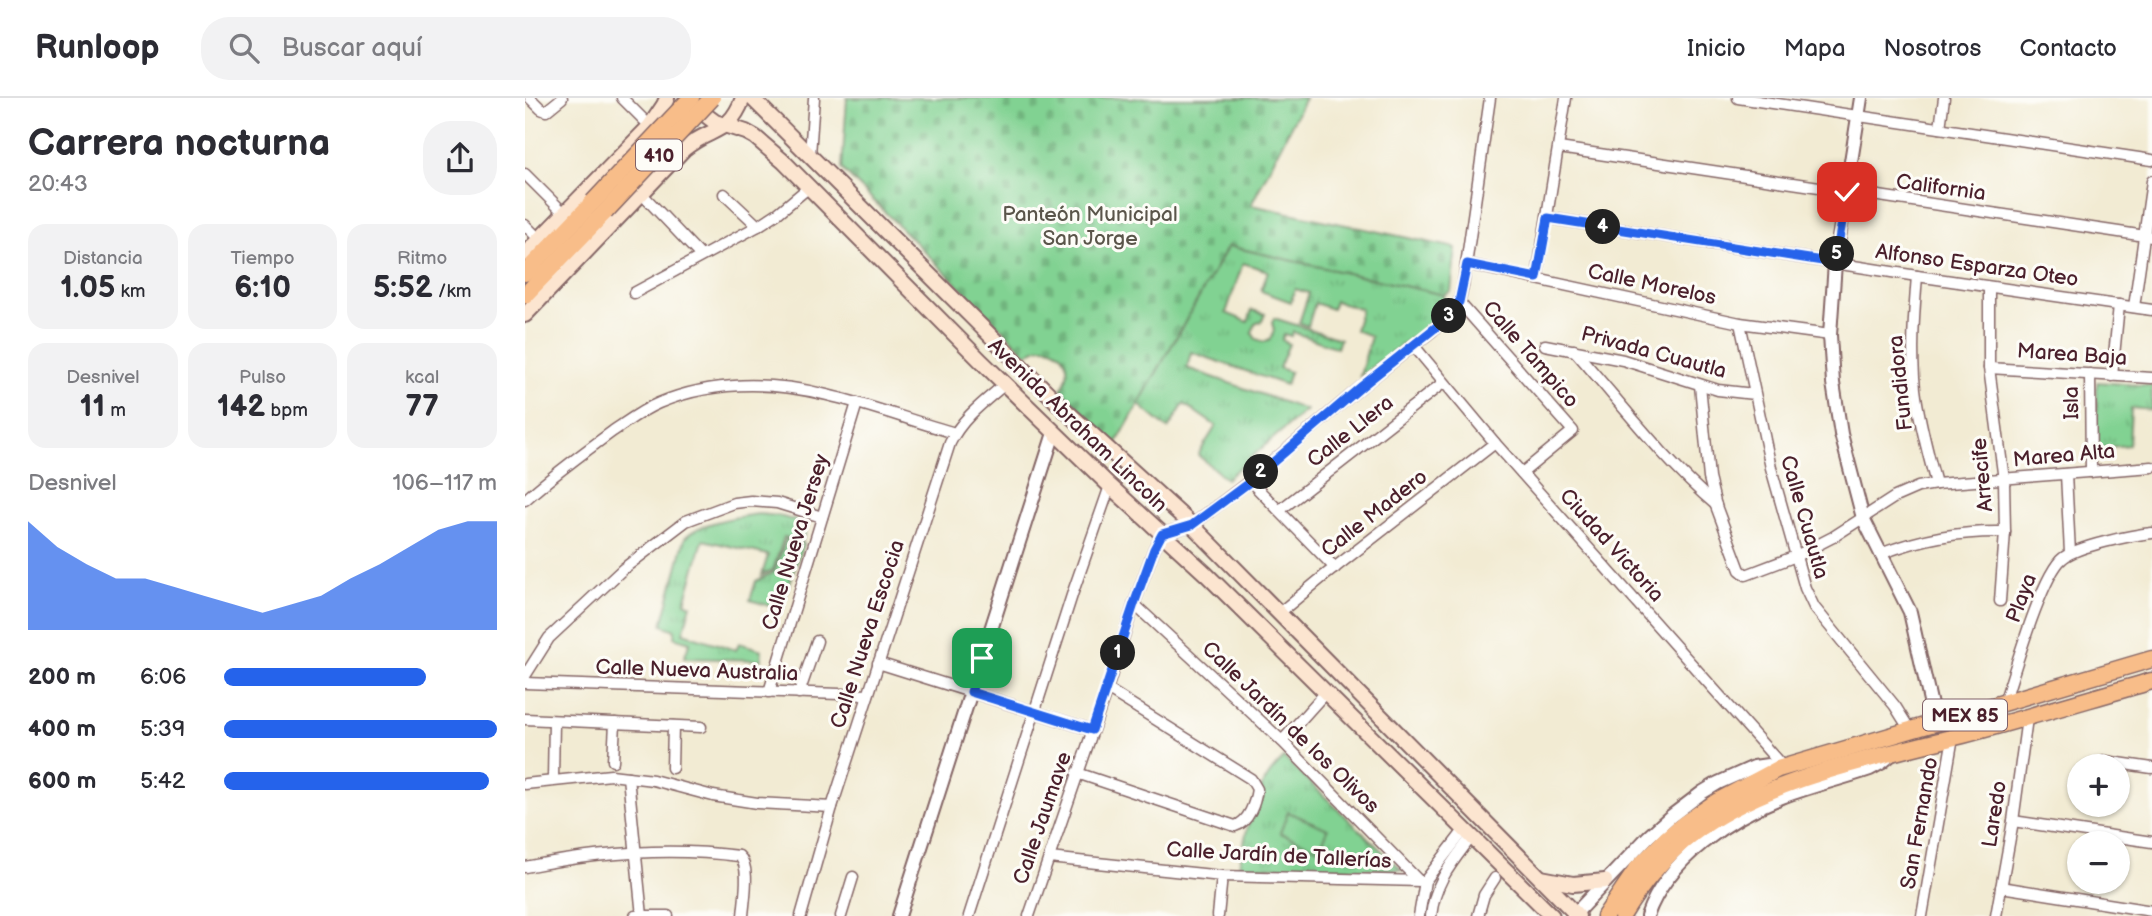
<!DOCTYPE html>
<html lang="es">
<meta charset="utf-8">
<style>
:root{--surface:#fff;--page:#f2f2f3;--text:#2b2b33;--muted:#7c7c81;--line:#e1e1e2;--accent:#2563eb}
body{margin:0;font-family:"Balsamiq Sans",sans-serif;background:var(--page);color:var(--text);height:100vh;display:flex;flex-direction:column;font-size:26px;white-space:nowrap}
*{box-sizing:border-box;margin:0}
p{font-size:23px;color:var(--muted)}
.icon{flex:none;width:38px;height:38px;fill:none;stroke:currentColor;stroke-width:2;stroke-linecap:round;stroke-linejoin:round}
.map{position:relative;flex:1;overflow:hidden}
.sheet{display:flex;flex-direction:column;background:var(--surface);width:525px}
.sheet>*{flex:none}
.tools{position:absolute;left:1542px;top:656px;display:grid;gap:14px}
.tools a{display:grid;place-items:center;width:63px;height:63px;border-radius:50%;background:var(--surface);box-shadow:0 2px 5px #0004;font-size:35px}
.pin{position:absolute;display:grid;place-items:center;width:60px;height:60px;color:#fff;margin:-30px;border-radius:14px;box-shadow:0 4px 10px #0006}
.km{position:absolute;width:35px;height:35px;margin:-18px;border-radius:50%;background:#222;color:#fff;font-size:19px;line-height:35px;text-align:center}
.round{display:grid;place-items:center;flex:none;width:74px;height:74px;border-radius:28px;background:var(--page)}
.head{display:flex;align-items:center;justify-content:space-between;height:119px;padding:0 28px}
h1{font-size:38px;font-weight:800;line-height:52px}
.metrics{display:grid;grid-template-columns:repeat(3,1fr);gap:10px;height:119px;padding:7px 28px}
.metrics div{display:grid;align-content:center;border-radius:18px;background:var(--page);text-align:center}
.metrics b{font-size:30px;font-weight:800}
.metrics small{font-size:19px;font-weight:400}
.metrics p{font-size:19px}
.chart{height:196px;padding:14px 28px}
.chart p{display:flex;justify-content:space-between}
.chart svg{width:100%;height:126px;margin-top:7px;fill:var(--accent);opacity:.7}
ul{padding:0 28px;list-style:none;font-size:23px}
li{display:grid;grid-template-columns:112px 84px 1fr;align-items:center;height:52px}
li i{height:18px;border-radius:9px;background:var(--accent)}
header{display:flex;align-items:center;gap:42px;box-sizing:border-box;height:98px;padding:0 35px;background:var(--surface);border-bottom:2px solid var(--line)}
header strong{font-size:33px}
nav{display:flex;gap:38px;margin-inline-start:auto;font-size:24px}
.search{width:490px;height:63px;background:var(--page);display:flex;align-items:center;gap:18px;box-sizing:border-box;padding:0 24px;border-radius:28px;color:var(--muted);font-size:26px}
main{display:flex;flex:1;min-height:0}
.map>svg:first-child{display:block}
.grass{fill:url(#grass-tufts);stroke:#66785e;stroke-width:2}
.cemetery{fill:url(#cemetery-stones);stroke:#66785e;stroke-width:2}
.pitch{fill:#81d292;stroke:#66785e;stroke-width:2}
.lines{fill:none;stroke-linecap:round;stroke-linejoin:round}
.minor-casing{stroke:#856666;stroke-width:13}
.tertiary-casing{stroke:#856666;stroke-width:16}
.secondary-casing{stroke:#856666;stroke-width:18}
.primary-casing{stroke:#856666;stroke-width:19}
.trunk-casing{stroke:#856666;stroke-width:19}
.minor{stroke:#fff;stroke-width:10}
.tertiary{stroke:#fff;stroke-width:12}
.secondary{stroke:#fce5d0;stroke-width:14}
.primary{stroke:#f8bd89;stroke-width:16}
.trunk{stroke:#f8bd89;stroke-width:16}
.primary-bridge-casing{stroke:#856666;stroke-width:19;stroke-linecap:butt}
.primary-bridge{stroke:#f8bd89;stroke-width:16}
.route-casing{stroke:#fff;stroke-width:14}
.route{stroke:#2563eb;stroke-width:9}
.labels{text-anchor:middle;stroke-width:6;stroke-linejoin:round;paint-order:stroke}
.shield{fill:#fdfcf7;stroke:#806168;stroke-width:2}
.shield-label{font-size:19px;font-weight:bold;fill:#4a1f2b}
.street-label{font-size:21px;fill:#4a1f2b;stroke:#fdfcf7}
.park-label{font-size:21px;fill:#5a554a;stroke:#fdfcf7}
</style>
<header>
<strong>Runloop</strong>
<div class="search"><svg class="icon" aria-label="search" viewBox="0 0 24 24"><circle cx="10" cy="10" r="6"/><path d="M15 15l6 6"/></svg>Buscar aquí</div>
<nav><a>Inicio</a><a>Mapa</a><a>Nosotros</a><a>Contacto</a></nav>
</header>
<main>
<section class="sheet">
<div class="head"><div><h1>Carrera nocturna</h1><p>20:43</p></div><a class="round"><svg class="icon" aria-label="share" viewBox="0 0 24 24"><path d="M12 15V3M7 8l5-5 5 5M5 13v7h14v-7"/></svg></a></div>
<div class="metrics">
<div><p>Distancia</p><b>1.05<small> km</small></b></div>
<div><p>Tiempo</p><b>6:10</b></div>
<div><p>Ritmo</p><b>5:52<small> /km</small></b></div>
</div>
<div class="metrics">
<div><p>Desnivel</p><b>11<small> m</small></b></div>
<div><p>Pulso</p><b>142<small> bpm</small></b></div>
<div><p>kcal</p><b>77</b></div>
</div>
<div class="chart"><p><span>Desnivel</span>106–117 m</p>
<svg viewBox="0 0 160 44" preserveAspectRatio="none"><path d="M0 44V6L10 15L20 21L30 26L40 26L50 29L60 32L70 35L80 38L90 35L100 32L110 26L120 21L130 15L140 9L150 6L160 6V44z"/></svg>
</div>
<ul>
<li><b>200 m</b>6:06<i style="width:74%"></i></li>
<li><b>400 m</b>5:39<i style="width:100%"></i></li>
<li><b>600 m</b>5:42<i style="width:97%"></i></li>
</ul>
</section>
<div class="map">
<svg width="1627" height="818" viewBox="0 0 1627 818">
<defs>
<pattern id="grass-tufts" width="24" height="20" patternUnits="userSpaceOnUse" patternTransform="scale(1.75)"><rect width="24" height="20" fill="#81d292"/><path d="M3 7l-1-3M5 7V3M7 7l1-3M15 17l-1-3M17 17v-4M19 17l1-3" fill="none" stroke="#71b47e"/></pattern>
<pattern id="cemetery-stones" width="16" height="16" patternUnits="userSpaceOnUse" patternTransform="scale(1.75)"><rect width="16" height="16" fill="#81d292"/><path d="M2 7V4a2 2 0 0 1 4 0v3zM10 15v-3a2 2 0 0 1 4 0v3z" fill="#71b47e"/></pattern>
</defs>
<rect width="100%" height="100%" fill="#fdfcf7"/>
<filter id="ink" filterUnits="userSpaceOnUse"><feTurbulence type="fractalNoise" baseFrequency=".0143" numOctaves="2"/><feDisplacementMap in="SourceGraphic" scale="14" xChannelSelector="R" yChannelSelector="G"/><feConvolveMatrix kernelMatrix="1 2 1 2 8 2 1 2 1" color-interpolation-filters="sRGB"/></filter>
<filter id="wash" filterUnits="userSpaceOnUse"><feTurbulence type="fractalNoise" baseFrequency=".00686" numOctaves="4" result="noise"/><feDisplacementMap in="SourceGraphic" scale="28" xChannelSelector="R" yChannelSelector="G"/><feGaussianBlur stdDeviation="1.57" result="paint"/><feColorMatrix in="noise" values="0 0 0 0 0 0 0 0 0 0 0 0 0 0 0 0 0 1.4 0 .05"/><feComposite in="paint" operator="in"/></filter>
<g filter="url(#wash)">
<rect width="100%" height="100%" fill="#f2ebd3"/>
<g class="grass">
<path d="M703,148L919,197L918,216L835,278L846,238L830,232L836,211L810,203L807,211L790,205L783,228L774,225L784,195L770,191L766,204L736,193L743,173L718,165L701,215L723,224L727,212L740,216L737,223L730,226L727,235L731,241L739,244L745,241L749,232L747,225L749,220L815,241L812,250L768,234L766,238L759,236L757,242L764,246L754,270L765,274L761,287L666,254L662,270L781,312L701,381L673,357L691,328L659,306L643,331L613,306Z"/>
<path d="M1572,284L1627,288V312L1606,310L1604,347L1572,350Z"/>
<path d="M234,416L254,418L282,426L277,443L259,439L248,472L237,477L243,457L178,442L160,504L166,507L158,535L211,552L214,545L237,552L236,562L159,560L165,544L149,539L150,532L137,527L160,440C174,424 213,419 234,416Z"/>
<path d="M261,441L278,446L255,511L225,502L231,483L249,474Z"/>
<path d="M759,660L877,772L714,768C720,740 727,700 744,677C748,671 754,665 759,660Z"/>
</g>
<path class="cemetery" d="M322,0H780L726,107L931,150L926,193L919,197L703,148L591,346L536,291C549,274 542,249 518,249C512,249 507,253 502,256L317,71Z"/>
<path class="pitch" d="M763,714L803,731L795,751L755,735Z"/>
</g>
<g filter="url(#ink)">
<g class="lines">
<g class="minor-casing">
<g id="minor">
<path d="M5,0L16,11L21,13L37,0"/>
<path d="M97,0L125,28"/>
<path d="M1213,0L1627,62"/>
<path d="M1415,30L1419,0"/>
<path d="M1034,50L1627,139"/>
<path d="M285,57L289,0"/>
<path d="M0,76L40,116"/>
<path d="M116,95L176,158"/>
<path d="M199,96L233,128"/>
<path d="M1023,120L1392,178L1627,212"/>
<path d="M0,127L14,141"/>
<path d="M942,166L1215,225L1305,237"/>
<path d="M1392,178C1389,216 1386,253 1390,291C1394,324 1403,355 1411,386"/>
<path d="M1012,180L1041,0"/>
<path d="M1464,189V270L1479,382L1480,434L1475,503"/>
<path d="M109,195L233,128L253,115L283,90"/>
<path d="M934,204L1048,333L997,375"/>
<path d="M1609,209L1627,83"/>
<path d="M1215,225L1246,370L1280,490L1289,509L1370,608L1385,632"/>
<path d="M1020,247L1098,262L1193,292L1229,296"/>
<path d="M889,248L970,345L1259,670"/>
<path d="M1049,252C1095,304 1138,362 1191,407"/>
<path d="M1464,270L1627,280"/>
<path d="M1565,276L1566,374"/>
<path d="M1587,278L1594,207"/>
<path d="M1175,287L1184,380L1191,408L1215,472L1221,477L1271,458L1308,439L1370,399L1393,389L1411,386L1627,369"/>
<path d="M1541,376L1545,455"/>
<path d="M725,383L810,470"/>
<path d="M0,402C28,377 58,355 88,333C103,323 117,312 134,305C187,283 246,283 302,297C345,307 387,323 430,335"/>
<path d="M755,412L918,285"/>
<path d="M1355,456C1398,440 1434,433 1480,434"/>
<path d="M609,506L757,643L893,782"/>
<path d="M753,516L799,478L970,345"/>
<path d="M353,565L567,632"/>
<path d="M0,578L24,540L98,471L161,423L209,405L226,403L252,405L297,419"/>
<path d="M0,585L343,597"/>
<path d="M244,594L332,305"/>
<path d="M274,595L292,543"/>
<path d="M1479,605C1489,575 1517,476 1538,460C1553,448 1607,437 1627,435"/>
<path d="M0,621L176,629"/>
<path d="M757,643L801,594"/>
<path d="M88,663L90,625"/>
<path d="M1580,663L1627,670"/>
<path d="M147,670L148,628"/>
<path d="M552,675L710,728C724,724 730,705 732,691L726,681L582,591"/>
<path d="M103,679L117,818"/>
<path d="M28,682L29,623"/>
<path d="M0,686L86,677L128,682L188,698L232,705L307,709"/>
<path d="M1488,723L1627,744"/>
<path d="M524,760L697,778L896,783"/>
<path d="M0,769C70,755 143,749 214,758C226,768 219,802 218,818"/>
<path d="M1476,789L1627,813"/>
<path d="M110,818H143"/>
<path d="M276,818L307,709L425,345C437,320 459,304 480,286"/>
<path d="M316,818L328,779"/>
<path d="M444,818L548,494L585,388"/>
<path d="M504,818L582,591L609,506L629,451L637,436L667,427L725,383L837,288L906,234L927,214L934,204L938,188L965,0"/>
<path d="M693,818L697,778"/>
<path d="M894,818L900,783L940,731"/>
<path d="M906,818C910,783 927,765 947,738"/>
<path d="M953,818L959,797L970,780"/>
<path d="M1397,818L1428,639"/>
<path d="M1471,818L1488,723L1502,620"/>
</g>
</g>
<g class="tertiary-casing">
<g id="tertiary">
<path d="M1336,0L1310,165L1305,237L1308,285L1316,336L1338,420L1385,514L1410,625"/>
<path d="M374,818L529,335"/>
<path d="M1048,818L1123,739L1145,719L1178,694L1193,685L1229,669L1243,667L1253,671"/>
<path d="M1122,818C1142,761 1204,720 1257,699C1285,688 1316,681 1345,671L1356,665L1367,656"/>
</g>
</g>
<g class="secondary-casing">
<g id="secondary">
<path d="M227,0L539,311L667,427L1053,818"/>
<path d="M167,7L190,24L221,34L230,39L259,64L456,263L585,388L681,476L1027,818"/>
<path d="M0,156L125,28L139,7L142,0"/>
<path d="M0,217L159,51C186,28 204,38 218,0"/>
<path d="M1016,780L1048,786L1080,783"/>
</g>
</g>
<g class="primary-casing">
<g id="primary">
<path d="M0,175L68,104"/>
<path d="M0,197L80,114"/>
</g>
</g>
<g class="trunk-casing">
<g id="trunk">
<path d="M1080,818L1112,771L1141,741L1159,726L1193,703L1253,671L1627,561"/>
<path d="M1097,818C1115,788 1138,759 1166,737C1236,682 1352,659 1438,637C1501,620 1564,601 1627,583"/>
</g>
</g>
<use href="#minor" class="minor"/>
<use href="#tertiary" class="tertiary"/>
<use href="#secondary" class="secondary"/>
<use href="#primary" class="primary"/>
<use href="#trunk" class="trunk"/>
<g class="primary-bridge-casing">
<g id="primary-bridge">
<path d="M68,104L166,0"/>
<path d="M80,114L187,0"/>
</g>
</g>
<use href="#primary-bridge" class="primary-bridge"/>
</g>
</g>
<g class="lines" filter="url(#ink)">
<g class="route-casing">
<path id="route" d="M457,560L446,594L567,632L609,506L629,451L637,436L667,427L726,383L837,288L920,222L934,204L942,166L1012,180L1023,120L1310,165L1322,94"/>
</g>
<use href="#route" class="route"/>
</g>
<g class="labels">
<g class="shield">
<rect x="111" y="41.5" width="46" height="31" rx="5"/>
<rect x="1398" y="601.5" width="84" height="31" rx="5"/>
</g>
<g class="shield-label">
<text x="134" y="64">410</text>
<text x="1440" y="624">MEX 85</text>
</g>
<g class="street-label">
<text transform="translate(1416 89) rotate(8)" y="7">California</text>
<text transform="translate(1452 167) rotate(8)" y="7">Alfonso Esparza Oteo</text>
<text transform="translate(1127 186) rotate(12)" y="7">Calle Morelos</text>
<text transform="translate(1129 254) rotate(15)" y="7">Privada Cuautla</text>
<text transform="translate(1006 256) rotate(49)" y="7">Calle Tampico</text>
<text transform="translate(1547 256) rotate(4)" y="7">Marea Baja</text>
<text transform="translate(1375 285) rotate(-96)" y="7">Fundidora</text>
<text transform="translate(1546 305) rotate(-91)" y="7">Isla</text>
<text transform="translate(553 327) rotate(44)" y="7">Avenida Abraham Lincoln</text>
<text transform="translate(825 333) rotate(-38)" y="7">Calle Llera</text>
<text transform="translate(1539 357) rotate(-5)" y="7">Marea Alta</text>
<text transform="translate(1457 377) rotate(-95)" y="7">Arrecife</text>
<text transform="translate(849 415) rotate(-38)" y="7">Calle Madero</text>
<text transform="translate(1280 419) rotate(74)" y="7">Calle Cuautla</text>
<text transform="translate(270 444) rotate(-73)" y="7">Calle Nueva Jersey</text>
<text transform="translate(1087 447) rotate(48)" y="7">Ciudad Victoria</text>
<text transform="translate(1496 500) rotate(-69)" y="7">Playa</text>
<text transform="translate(342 536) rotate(-72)" y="7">Calle Nueva Escocia</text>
<text transform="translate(172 572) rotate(2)" y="7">Calle Nueva Australia</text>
<text transform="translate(766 629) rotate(44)" y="7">Calle Jardín de los Olivos</text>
<text transform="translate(1469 716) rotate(-81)" y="7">Laredo</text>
<text transform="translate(517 720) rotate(-71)" y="7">Calle Jaumave</text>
<text transform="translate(1394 725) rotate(-80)" y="7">San Fernando</text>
<text transform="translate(754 757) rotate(3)" y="7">Calle Jardín de Tallerías</text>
</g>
<g class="park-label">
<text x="565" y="123">Panteón Municipal<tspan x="565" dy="24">San Jorge</tspan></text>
</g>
</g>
</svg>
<div class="tools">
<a>+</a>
<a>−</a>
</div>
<div class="pin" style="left:457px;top:560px;background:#1e9e55"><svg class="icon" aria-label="arrive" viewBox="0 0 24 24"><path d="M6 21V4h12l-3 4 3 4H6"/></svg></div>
<div class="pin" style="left:1322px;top:94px;background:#d93025"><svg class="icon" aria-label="check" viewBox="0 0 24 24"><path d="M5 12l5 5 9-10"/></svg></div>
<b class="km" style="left:593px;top:555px">1</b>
<b class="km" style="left:736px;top:374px">2</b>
<b class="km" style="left:924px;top:218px">3</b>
<b class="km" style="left:1078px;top:129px">4</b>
<b class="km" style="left:1312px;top:156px">5</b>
</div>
</main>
